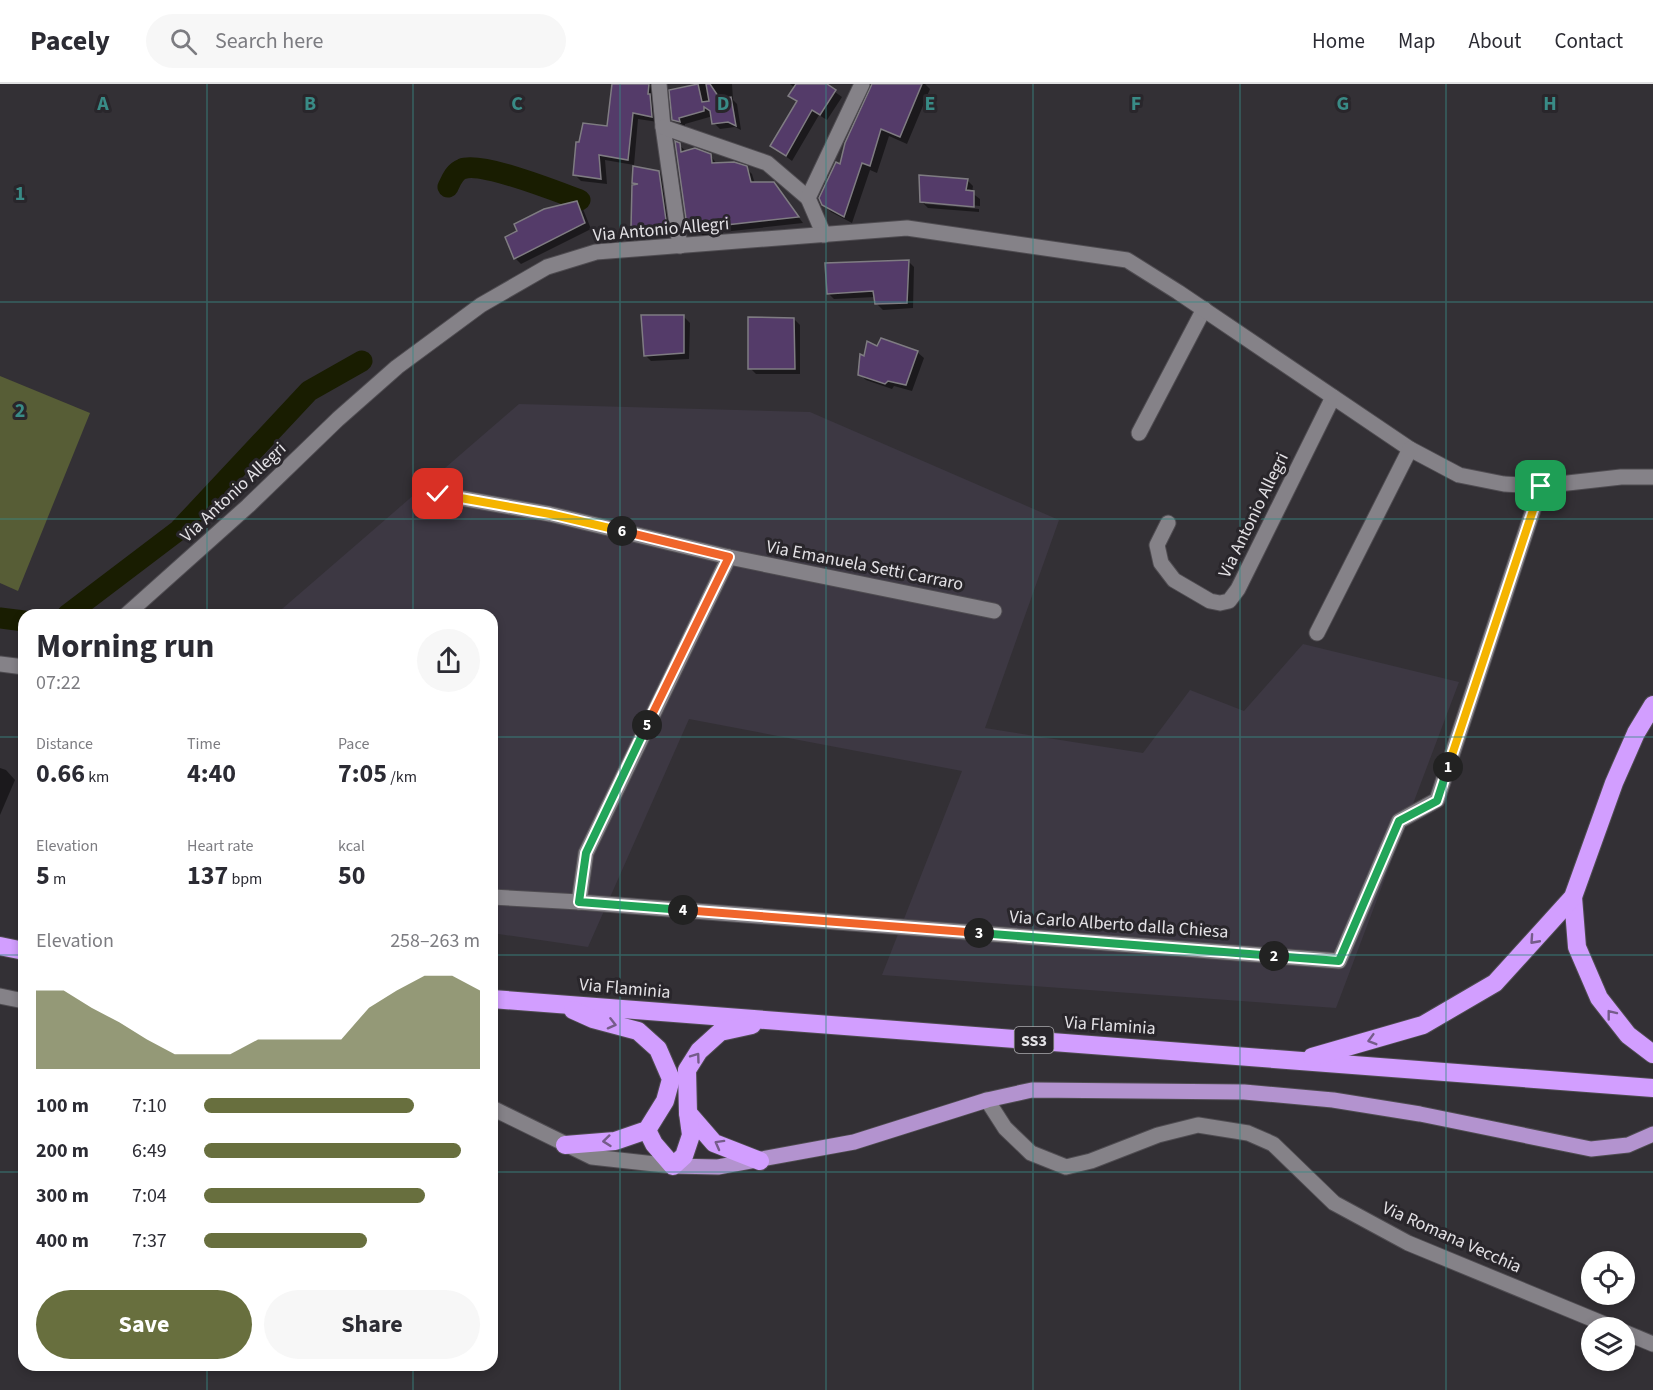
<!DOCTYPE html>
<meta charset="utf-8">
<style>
:root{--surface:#fff;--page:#f7f7f7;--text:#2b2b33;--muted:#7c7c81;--line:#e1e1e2;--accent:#686f3e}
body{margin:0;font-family:"Source Sans 3",sans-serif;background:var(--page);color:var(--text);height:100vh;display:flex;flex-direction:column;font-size:22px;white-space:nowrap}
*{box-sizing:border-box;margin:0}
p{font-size:20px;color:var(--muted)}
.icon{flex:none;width:33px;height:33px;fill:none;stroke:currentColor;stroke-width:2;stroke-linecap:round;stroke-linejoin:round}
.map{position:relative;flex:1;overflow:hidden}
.panel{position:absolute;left:18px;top:525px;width:480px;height:762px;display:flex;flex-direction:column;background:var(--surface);border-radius:18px;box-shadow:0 3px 9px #0003}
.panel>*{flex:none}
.buttons{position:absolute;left:1581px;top:1167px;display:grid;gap:12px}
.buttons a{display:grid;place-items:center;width:54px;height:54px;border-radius:50%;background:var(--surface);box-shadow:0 3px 9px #0003;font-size:30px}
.pin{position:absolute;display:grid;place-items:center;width:51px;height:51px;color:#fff;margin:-26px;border-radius:12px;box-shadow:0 3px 9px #0006}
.km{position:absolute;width:30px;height:30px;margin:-15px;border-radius:50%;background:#222;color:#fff;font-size:16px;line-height:30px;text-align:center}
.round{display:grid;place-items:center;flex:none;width:63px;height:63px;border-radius:32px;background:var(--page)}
.summary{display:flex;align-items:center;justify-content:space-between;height:102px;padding:0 18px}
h1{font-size:33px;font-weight:700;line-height:45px}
.metrics{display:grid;grid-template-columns:repeat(3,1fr);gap:9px;height:102px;padding:6px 18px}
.metrics div{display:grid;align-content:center}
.metrics b{font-size:26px;font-weight:700}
.metrics small{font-size:16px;font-weight:400}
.metrics p{font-size:16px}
.chart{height:168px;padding:12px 18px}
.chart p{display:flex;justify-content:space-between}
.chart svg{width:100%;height:108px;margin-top:6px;fill:var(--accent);opacity:.7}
.cta{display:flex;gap:12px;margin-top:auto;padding:12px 18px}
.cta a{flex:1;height:69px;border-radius:36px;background:var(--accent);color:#fff;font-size:24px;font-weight:700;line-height:69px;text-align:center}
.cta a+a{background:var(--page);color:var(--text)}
ul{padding:0 18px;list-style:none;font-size:20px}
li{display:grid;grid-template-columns:96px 72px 1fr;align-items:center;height:45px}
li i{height:15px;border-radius:8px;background:var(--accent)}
header{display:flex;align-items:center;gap:36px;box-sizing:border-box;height:84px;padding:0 30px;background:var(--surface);border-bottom:2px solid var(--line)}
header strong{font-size:28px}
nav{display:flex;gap:33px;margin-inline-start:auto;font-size:21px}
.search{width:420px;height:54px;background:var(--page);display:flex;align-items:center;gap:15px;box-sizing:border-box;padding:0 21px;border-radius:33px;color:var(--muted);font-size:22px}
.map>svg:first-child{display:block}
.built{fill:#3d3843}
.green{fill:#575d36}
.shadow{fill:#0007}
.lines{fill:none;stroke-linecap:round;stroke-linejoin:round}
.canal{stroke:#191d01;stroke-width:21}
.building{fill:#543b69;stroke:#7f7c82;stroke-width:1.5}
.minor-casing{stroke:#4f4c51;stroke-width:17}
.major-casing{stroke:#4f4c51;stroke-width:17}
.highway-casing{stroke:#4f4c51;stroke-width:20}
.minor{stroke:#858288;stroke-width:15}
.major{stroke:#b393cf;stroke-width:15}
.highway{stroke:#d29eff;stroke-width:18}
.oneway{stroke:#755c8a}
.split-1-casing{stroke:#fff;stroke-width:12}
.split-2-casing{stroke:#fff;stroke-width:12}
.split-3-casing{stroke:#fff;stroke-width:12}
.split-4-casing{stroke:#fff;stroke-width:12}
.split-5-casing{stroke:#fff;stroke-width:12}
.split-6-casing{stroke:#fff;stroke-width:12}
.split-7-casing{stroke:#fff;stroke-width:12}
.split-1{stroke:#f5b400;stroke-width:8}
.split-2{stroke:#22a559;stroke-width:8}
.split-3{stroke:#22a559;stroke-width:8}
.split-4{stroke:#f0652b;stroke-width:8}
.split-5{stroke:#22a559;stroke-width:8}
.split-6{stroke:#f0652b;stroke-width:8}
.split-7{stroke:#f5b400;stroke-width:8}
.grid{fill:none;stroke:#398b86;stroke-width:1.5;stroke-opacity:0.55}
.labels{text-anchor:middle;stroke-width:6;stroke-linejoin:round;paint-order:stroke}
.shield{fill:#29262b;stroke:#aba9ad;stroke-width:1.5}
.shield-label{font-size:16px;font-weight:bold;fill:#e3e1e5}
.street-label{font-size:18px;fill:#e3e1e5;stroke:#29262b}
.grid-label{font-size:20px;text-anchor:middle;font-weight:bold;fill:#398b86;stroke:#29262b;stroke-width:6;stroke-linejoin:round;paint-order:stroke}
</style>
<header>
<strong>Pacely</strong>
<div class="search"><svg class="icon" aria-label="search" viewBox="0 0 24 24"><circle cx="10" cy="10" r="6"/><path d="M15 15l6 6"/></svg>Search here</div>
<nav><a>Home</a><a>Map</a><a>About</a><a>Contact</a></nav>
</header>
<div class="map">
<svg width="1653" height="1306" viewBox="0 0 1653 1306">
<rect width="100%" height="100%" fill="#333035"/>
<path class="built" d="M519,320L810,328L1059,436L985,644L1143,669L1190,606L1244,627L1303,560L1459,598L1336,924L882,891L962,687L689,635L588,863L492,849V531H275Z"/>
<path class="green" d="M0,292L90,329L18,507L0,499Z"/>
<g class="shadow">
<path d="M613,0H656L658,38L638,35L634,81L605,76L607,100L581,97L575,91L609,44Z"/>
<path d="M701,0H732L733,16L737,20L741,46L735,43L720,45L714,39L713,32L685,40V43L674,35L671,7Z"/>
<path d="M790,0H824L842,13L827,36L819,31L792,77L772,62L798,19L790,11L795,4Z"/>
<path d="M872,0H925L930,5L907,60L889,52L877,89L870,86L852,139L831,128L823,120L841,83Z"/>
<path d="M679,61L687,68L710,71L717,80L746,84L752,90L755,100L773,99L803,139L723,148V151L703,152L699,148H695L688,142Z"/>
<path d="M659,88L665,94L673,148L638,149L632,143L637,101L634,98Z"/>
<path d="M967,96L973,102L972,109L980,115V122L925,117V120L979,125V128L928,124L922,118Z"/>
<path d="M576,119L583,125L591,145L521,180L515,174L519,148Z"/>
<path d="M908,177L914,183L913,224L883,226L877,220L876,213L834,215L828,209Z"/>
<path d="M684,233L690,239L689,275L651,277L645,271Z"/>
<path d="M794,235L800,241V290H756L750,284Z"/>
<path d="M877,264L917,268L924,274L912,307L894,302L892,305L866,296L860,290Z"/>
<path d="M0,684L6,686L15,696L0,731Z"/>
</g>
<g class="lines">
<g class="canal">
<path d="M448,103C451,97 454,88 462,85C481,77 558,108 580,116"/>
<path d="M67,531L179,446L309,307L362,277"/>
<path d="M0,534L24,537"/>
</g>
</g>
<g class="building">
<path d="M612,0H649L648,10H650L652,33L633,29L628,76L599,71L601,95L573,91L576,58H579L583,39L607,42Z"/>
<path d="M698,0L702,18L709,17L706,0H710L720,15L731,13L736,42L728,38L712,40L710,27L704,23V27L679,34L680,38L672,36L669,6Z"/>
<path d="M796,0H827L836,6L820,31L812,26L786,72L770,62L797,17L788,12Z"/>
<path d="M872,0H922L900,53L881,45L870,82L862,79L844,133L822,121L819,114L836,78L840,80L845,59Z"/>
<path d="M675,57L680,59L681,68L695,64L711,70L712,79L734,78L747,82L751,98H774L799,133L717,142L718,146L696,147L695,142H687Z"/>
<path d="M633,82L659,87L667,143L631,144L632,101L638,100L632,99Z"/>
<path d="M919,91L968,95L966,106L974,107V123L920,118Z"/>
<path d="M577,117L585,139L514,175L505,153L517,147L514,140L544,125Z"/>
<path d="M909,176L907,219L875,220L873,207L827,210L825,179Z"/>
<path d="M641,231H684V269L644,272Z"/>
<path d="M748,233L794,234L795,285H748Z"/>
<path d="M881,254L918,267L906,301L888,297L885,300L858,291L860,270L864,272L867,257L877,262Z"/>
</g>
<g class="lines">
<g class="minor-casing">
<g id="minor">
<path d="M659,0L663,43L680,162"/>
<path d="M663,43L767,79L808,114"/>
<path d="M824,151L808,114L862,0"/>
<path d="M1139,349L1204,225"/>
<path d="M438,410L550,430L729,473L994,527"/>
<path d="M1168,439L1157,461L1161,479L1174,496L1210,517L1220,519L1229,517L1238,505L1333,313"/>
<path d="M126,531L248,422L338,335L397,283L481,221L547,183L596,168L907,144L1127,176L1178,208L1410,365L1459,391L1504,400L1541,402L1621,393H1653"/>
<path d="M1317,549L1410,365"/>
<path d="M0,580L24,583"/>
<path d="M492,813L579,818L1339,877L1399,737L1437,716L1541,402"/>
<path d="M579,818L586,769L729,473"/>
<path d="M0,912L24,917"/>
<path d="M987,1016L1005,1044L1031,1069L1066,1083L1091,1077L1158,1051L1198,1041L1248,1049L1273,1060L1334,1119L1408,1159L1614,1244"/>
<path d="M492,1024L592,1073L673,1082"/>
<path d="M1624,1248L1653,1260"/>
</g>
</g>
<g class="major-casing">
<path id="major" d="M673,1082L718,1083L854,1058L987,1016L1032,1006L1244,1008L1333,1016L1420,1030L1591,1065L1628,1061L1653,1050"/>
</g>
<g class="highway-casing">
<g id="highway">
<path d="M1573,813L1577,863L1599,914L1628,951L1653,970"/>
<path d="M0,862L24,867"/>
<path d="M492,915L1653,1004"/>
<path d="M1312,973L1423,941L1495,899L1573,813L1614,699L1636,649L1653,621"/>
<path d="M688,1029L714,1059L760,1077"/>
<path d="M647,1046L654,1060L673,1082L684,1072L691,1051L688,1029L687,986L699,967L720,948L752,941"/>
<path d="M565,1061L615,1057L647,1046L665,1017L671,995L658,965L638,947L593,935L573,926"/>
</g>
</g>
<use href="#minor" class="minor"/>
<use href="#major" class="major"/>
<use href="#highway" class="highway"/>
</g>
<defs><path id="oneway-chevron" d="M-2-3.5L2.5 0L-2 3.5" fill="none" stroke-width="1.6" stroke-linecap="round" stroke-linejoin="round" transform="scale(1.5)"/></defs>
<g class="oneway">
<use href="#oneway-chevron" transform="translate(1534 856) rotate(132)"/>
<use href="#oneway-chevron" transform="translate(1611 930) rotate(-128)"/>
<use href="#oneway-chevron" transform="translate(612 940) rotate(14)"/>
<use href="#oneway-chevron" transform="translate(1372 956) rotate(164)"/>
<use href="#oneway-chevron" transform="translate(696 973) rotate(-54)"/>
<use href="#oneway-chevron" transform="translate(607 1057) rotate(174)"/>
<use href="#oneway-chevron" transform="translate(719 1060) rotate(-151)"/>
</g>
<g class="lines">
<g class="split-1-casing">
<path id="split-1" d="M1448,683L1541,402"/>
</g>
<g class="split-2-casing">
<path id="split-2" d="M1274,872L1339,877L1399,737L1437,717L1448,683"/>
</g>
<g class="split-3-casing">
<path id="split-3" d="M979,849L1274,872"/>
</g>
<g class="split-4-casing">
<path id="split-4" d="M683,826L979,849"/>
</g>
<g class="split-5-casing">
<path id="split-5" d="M647,641L586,769L579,818L683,826"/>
</g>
<g class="split-6-casing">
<path id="split-6" d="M622,447L729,473L647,641"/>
</g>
<g class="split-7-casing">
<path id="split-7" d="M438,410L550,430L622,447"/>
</g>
<use href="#split-1" class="split-1"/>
<use href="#split-2" class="split-2"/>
<use href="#split-3" class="split-3"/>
<use href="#split-4" class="split-4"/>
<use href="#split-5" class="split-5"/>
<use href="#split-6" class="split-6"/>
<use href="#split-7" class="split-7"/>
</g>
<path class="grid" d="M207,0V531M413,0V531M620,0V1306M826,0V1306M1033,0V1306M1240,0V1306M1446,0V1306M0,218H1653M0,435H1653M0,653H24M492,653H1653M0,871H24M492,871H1653M0,1088H24M492,1088H1653M207,1281V1306M413,1281V1306"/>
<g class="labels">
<rect class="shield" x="1014.5" y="943" width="39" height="26" rx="4.5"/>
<g class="shield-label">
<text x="1034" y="962">SS3</text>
</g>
<g class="street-label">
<text transform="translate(661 145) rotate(-5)" y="6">Via Antonio Allegri</text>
<text transform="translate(233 408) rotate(-43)" y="6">Via Antonio Allegri</text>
<text transform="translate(1253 431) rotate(-64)" y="6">Via Antonio Allegri</text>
<text transform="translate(865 481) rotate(11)" y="6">Via Emanuela Setti Carraro</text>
<text transform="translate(1119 840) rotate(4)" y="6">Via Carlo Alberto dalla Chiesa</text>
<text transform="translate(625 904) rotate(5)" y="6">Via Flaminia</text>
<text transform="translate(1110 941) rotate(4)" y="6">Via Flaminia</text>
<text transform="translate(1452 1153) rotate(24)" y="6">Via Romana Vecchia</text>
</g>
</g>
<g class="grid-label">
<text x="103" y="26">A</text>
<text x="310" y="26">B</text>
<text x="517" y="26">C</text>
<text x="723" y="26">D</text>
<text x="930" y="26">E</text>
<text x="1136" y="26">F</text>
<text x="1343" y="26">G</text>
<text x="1550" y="26">H</text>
<text x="20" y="116">1</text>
<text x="20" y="333">2</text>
</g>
</svg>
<div class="buttons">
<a><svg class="icon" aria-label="locate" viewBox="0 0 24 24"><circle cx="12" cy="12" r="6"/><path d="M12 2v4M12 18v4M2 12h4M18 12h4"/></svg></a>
<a><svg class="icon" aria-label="layers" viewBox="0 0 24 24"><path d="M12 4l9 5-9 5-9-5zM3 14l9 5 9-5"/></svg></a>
</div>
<div class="pin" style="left:1541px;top:402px;background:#1e9e55"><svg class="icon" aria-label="arrive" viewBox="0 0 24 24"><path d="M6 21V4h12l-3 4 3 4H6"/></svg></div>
<div class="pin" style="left:438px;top:410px;background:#d93025"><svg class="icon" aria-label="check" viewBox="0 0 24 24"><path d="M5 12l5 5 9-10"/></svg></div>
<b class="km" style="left:1448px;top:683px">1</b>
<b class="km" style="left:1274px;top:872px">2</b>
<b class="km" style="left:979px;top:849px">3</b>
<b class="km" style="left:683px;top:826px">4</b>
<b class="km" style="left:647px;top:641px">5</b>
<b class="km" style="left:622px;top:447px">6</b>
<section class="panel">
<div class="summary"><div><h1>Morning run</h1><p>07:22</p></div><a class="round"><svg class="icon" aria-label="share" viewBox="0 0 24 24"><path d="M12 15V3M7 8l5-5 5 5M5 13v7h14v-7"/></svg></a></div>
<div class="metrics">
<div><p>Distance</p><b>0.66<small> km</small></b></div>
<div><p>Time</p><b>4:40</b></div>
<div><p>Pace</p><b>7:05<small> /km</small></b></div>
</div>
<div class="metrics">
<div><p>Elevation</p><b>5<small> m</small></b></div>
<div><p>Heart rate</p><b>137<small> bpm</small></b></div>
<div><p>kcal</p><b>50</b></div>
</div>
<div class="chart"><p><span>Elevation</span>258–263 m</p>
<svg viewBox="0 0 160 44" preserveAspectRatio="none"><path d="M0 44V12L10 12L20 19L30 25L40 32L50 38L60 38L70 38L80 32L90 32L100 32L110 32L120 19L130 12L140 6L150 6L160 12V44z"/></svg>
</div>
<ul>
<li><b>100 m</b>7:10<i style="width:76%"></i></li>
<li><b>200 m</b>6:49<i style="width:93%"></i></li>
<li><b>300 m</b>7:04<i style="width:80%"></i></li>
<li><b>400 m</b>7:37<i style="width:59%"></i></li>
</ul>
<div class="cta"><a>Save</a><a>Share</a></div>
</section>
</div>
